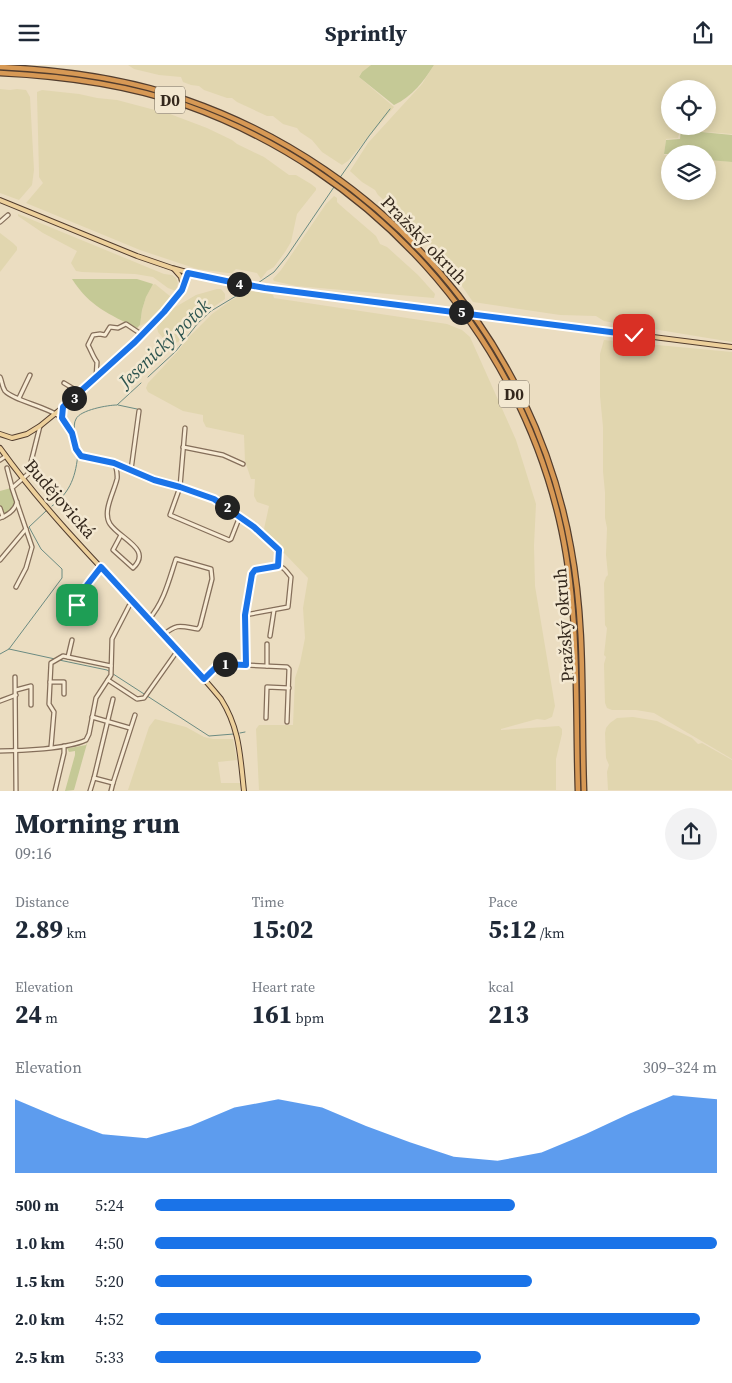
<!DOCTYPE html>
<meta charset="utf-8">
<style>
:root{--surface:#fff;--page:#f2f2f3;--text:#1f2937;--muted:#747a83;--accent:#1a73e8}
body{margin:0;font-family:"Source Serif 4",serif;background:var(--page);color:var(--text);height:100vh;display:flex;flex-direction:column;font-size:19px;white-space:nowrap}
*{box-sizing:border-box;margin:0}
p{font-size:16px;color:var(--muted)}
.icon{flex:none;width:28px;height:28px;fill:none;stroke:currentColor;stroke-width:2;stroke-linecap:round;stroke-linejoin:round}
.map{position:relative;height:726px;overflow:hidden}
.sheet{display:flex;flex-direction:column;background:var(--surface);flex:1}
.sheet>*{flex:none}
.buttons{position:absolute;left:661px;top:15px;display:grid;gap:10px}
.buttons a{display:grid;place-items:center;width:55px;height:55px;border-radius:50%;background:var(--surface);box-shadow:0 2px 12px #0003;font-size:25px}
.pin{position:absolute;display:grid;place-items:center;width:42px;height:42px;color:#fff;margin:-21px;border-radius:10px;box-shadow:0 2px 8px #0006}
.km{position:absolute;width:25px;height:25px;margin:-12px;border-radius:50%;background:#222;color:#fff;font-size:14px;line-height:25px;text-align:center}
.round{display:grid;place-items:center;flex:none;width:52px;height:52px;border-radius:26px;background:var(--page)}
.headline{display:flex;align-items:center;justify-content:space-between;height:85px;padding:0 15px}
h1{font-size:28px;font-weight:700;line-height:38px}
.stats{display:grid;grid-template-columns:repeat(3,1fr);gap:8px;height:85px;padding:5px 15px}
.stats div{display:grid;align-content:center}
.stats b{font-size:25px;font-weight:700}
.stats small{font-size:14px;font-weight:400}
.stats p{font-size:14px}
.chart{height:140px;padding:10px 15px}
.chart p{display:flex;justify-content:space-between}
.chart svg{width:100%;height:90px;margin-top:5px;fill:var(--accent);opacity:.7}
ul{padding:0 15px;list-style:none;font-size:16px}
li{display:grid;grid-template-columns:80px 60px 1fr;align-items:center;height:38px}
li i{height:12px;border-radius:6px;background:var(--accent)}
header{display:flex;justify-content:space-between;align-items:center;height:65px;padding:0 15px;background:var(--surface);font-size:22px;font-weight:700}
.map>svg:first-child{display:block}
.farmland{fill:#e1d6af;fill-rule:evenodd}
.green{fill:#c5c996}
.lines{fill:none;stroke-linecap:round;stroke-linejoin:round}
.stream{stroke:#6b8b82;stroke-width:1}
.minor-casing{stroke:#846e5a;stroke-width:5.5}
.major-casing{stroke:#523d2e;stroke-width:6}
.highway-casing{stroke:#523d2e;stroke-width:7}
.minor{stroke:#f7ebd4;stroke-width:3}
.major{stroke:#edd09b;stroke-width:4}
.highway{stroke:#d79955;stroke-width:4.5}
.major-bridge-casing{stroke:#523d2e;stroke-width:6;stroke-linecap:butt}
.major-bridge{stroke:#edd09b;stroke-width:4}
.route-casing{stroke:#fff;stroke-width:10}
.route{stroke:#1a73e8;stroke-width:6}
.labels{text-anchor:middle;stroke-width:5;stroke-linejoin:round;paint-order:stroke}
.shield{fill:#f3e8d1;stroke:#6d6253;stroke-width:1}
.shield-label{font-size:16px;font-weight:bold;fill:#34281d}
.street-label{font-size:18px;fill:#34281d;stroke:#f3e8d1}
.water-label{font-size:19px;font-style:italic;fill:#2d544f;stroke:#f3e8d1}
</style>
<header><svg class="icon" aria-label="menu" viewBox="0 0 24 24"><path d="M4 6h16M4 12h16M4 18h16"/></svg>Sprintly<svg class="icon" aria-label="share" viewBox="0 0 24 24"><path d="M12 15V3M7 8l5-5 5 5M5 13v7h14v-7"/></svg></header>
<div class="map">
<svg width="732" height="726" viewBox="0 0 732 726">
<rect width="100%" height="100%" fill="#ebddc1"/>
<g class="farmland">
<path d="M128,0H371L361,8L359,12L394,42L348,96L342,100L322,87L312,75L300,67L297,63L283,59L273,51H267L237,37L232,33H227L204,25L199,21L191,20L183,17L181,12L159,10L134,4Z"/>
<path d="M434,0H732V69L680,65L678,73L666,74L664,90L670,91V126H708V95L732,97V277L641,262L637,249H635L631,257L625,260L604,256L596,251L560,250L473,237L455,211L429,180L426,171L418,169L396,147L395,141L388,139L378,130L375,125L362,117L350,106L368,78L422,19ZM670,24H708V61H670Z"/>
<path d="M17,24L26,25L30,32L34,105L32,120L19,135L0,128V24L10,25Z"/>
<path d="M42,25L79,29L97,33L117,35L170,49L207,63L232,75L237,79L264,92L289,110H296L311,119L316,123V125L297,149L291,177L285,187L274,202L267,206L261,214L257,208L236,204L232,208H228L197,204L140,185L26,138L43,118L39,112V107L37,30V27Z"/>
<path d="M334,131L337,133V137L340,140L376,171L380,179L387,182L418,210L435,229L434,233L296,221L274,216L273,214L281,205L326,139Z"/>
<path d="M18,149L164,209L172,210L176,213L178,218L176,226L168,223L153,212L135,209L82,207L76,206L71,198L77,186L43,168L18,151Z"/>
<path d="M0,168L13,178L17,182V185L0,207Z"/>
<path d="M155,219L171,232L149,256L140,261L142,245L146,232L152,220Z"/>
<path d="M217,224H221L225,229V234L196,254L180,276L173,279L162,272L158,267L157,262L172,244L196,230Z"/>
<path d="M248,226L268,228L273,230L274,233L447,259L462,265L470,272L516,375L536,439L534,481L535,521L555,641L552,652L545,655L537,654L501,664V665L559,661L562,664V669L556,694V725H259L256,664L259,660H293L295,613L300,598L305,573L303,543L308,513L265,468L264,464L269,441L257,437L254,431L255,414H251L245,396L244,370L206,362L203,356V350L183,346L148,327L146,323L148,318L179,285L187,274L212,249L230,236Z"/>
<path d="M604,275L732,287V694L654,648L636,645H612L607,643L605,638L604,599L606,592L604,590L607,563L605,560L604,518L606,512L608,510L606,490L607,463L605,453V427L603,406V362L600,331V289Z"/>
<path d="M633,652L657,656L692,673L698,679L702,678L732,695V725H608L607,707L609,700L606,693L605,668L606,663L610,658L617,653Z"/>
<path d="M155,654L186,662L204,672L213,674H233L237,695L218,697L221,718H240V725H128L149,662Z"/>
</g>
<g class="green">
<path d="M371,0H434C423,17 413,31 394,40L359,12L362,7Z"/>
<path d="M681,65L732,70V97L708,95V89H664L666,75L680,74Z"/>
<path d="M72,214H137L153,219L146,232L142,245L140,260L137,263C109,249 90,242 72,214Z"/>
<path d="M11,423L15,438L9,446L4,449L0,440V426Z"/>
<path d="M88,675L74,725L65,726L75,690V686L69,687L67,683L69,681L70,683L86,680Z"/>
</g>
<g class="lines">
<g class="stream">
<path d="M339,114L369,71L390,44"/>
<path d="M258,218L274,207L287,191L334,122"/>
<path d="M148,312L176,286L198,258L211,246L246,225"/>
<path d="M118,340L137,344"/>
<path d="M77,382C76,373 72,361 76,354C80,345 108,340 117,340L141,318"/>
<path d="M52,441C71,427 76,410 78,388"/>
<path d="M9,584L55,594"/>
<path d="M0,589L9,584L62,513V504L41,484L29,462L46,446"/>
<path d="M59,595L107,605L209,671L234,669"/>
<path d="M240,668L245,667"/>
</g>
<g class="minor-casing">
<g id="minor">
<path d="M0,157L8,150"/>
<path d="M0,312C2,316 2,322 5,326C14,336 47,341 62,353C74,363 72,379 81,391L115,398L154,415L180,422L213,434L254,462L281,487"/>
<path d="M96,313L97,297C93,292 91,285 88,280L93,270L100,269L105,270L110,262L118,263L126,259L141,269"/>
<path d="M64,318L74,324L78,330"/>
<path d="M19,333L30,310"/>
<path d="M62,353L63,342"/>
<path d="M185,363L180,422L170,450L229,475L231,474L240,451"/>
<path d="M183,382L223,390L243,399"/>
<path d="M0,395L6,391"/>
<path d="M115,398C116,403 118,409 117,414C114,427 102,447 110,459C120,474 153,484 133,503L113,485L121,470"/>
<path d="M7,403L12,422"/>
<path d="M131,405L139,346"/>
<path d="M0,443L3,452"/>
<path d="M0,453C8,450 15,445 17,437"/>
<path d="M0,495L26,464"/>
<path d="M278,501L279,486"/>
<path d="M16,522L26,503L32,482L12,423L28,409L40,361"/>
<path d="M245,550L288,542L291,512C289,510 286,505 283,503C277,499 257,504 252,509L245,550L246,600"/>
<path d="M73,552L77,540L85,529L87,520L101,502"/>
<path d="M149,554C164,537 169,515 176,494L211,504L212,514L200,561L198,564C180,561 178,558 163,570"/>
<path d="M270,571L274,545"/>
<path d="M68,592L72,575"/>
<path d="M267,601V579"/>
<path d="M15,612L16,726"/>
<path d="M204,614L221,599L287,602L289,604L287,657"/>
<path d="M108,615L137,634L144,633L178,585"/>
<path d="M50,617H64V629"/>
<path d="M16,625L31,621V640"/>
<path d="M113,634L94,713L113,718L135,650"/>
<path d="M0,636L16,630"/>
<path d="M92,652L130,663"/>
<path d="M266,653L267,622L289,623"/>
<path d="M51,682L54,647L49,639L51,598L63,591L111,601"/>
<path d="M0,686C21,686 67,684 86,675L89,669L96,633L111,610L112,574L129,541L133,537"/>
<path d="M55,726L64,688V681"/>
<path d="M90,726L94,713"/>
<path d="M111,726L113,718"/>
</g>
</g>
<g class="major-casing">
<g id="major">
<path d="M0,135L137,191L172,203L212,214L265,223L449,246"/>
<path d="M174,204L181,212L183,221"/>
<path d="M488,251L732,282"/>
<path d="M0,369L12,373L27,369L40,361L78,330L135,277L164,247L182,225L188,208"/>
<path d="M0,383C65,474 150,548 221,634C240,664 240,691 244,726"/>
</g>
</g>
<g class="highway-casing">
<g id="highway">
<path d="M0,2C64,5 127,13 187,35C385,104 534,275 571,483C586,563 581,645 584,726"/>
<path d="M0,8C63,11 125,19 185,40C370,105 514,263 559,454C580,543 575,635 578,726"/>
</g>
</g>
<use href="#minor" class="minor"/>
<use href="#major" class="major"/>
<use href="#highway" class="highway"/>
<g class="major-bridge-casing">
<path id="major-bridge" d="M449,246L488,251"/>
</g>
<use href="#major-bridge" class="major-bridge"/>
</g>
<g class="lines">
<g class="route-casing">
<path id="route" d="M77,540L86,529L87,520L101,502L204,614L219,599L246,600L245,550L252,509L255,505L278,501L279,485L254,462L214,434L180,422L154,415L114,398L81,391L76,384L72,368L62,353L63,342L135,277L164,247L182,225L188,208L231,217L265,223L634,270"/>
</g>
<use href="#route" class="route"/>
</g>
<g class="labels">
<g class="shield">
<rect x="155" y="21.5" width="30" height="27" rx="4"/>
<rect x="499" y="315.5" width="30" height="27" rx="4"/>
</g>
<g class="shield-label">
<text x="170" y="41">D0</text>
<text x="514" y="335">D0</text>
</g>
<g class="street-label">
<text transform="translate(424 175) rotate(46)" y="6">Pražský okruh</text>
<text transform="translate(60 434) rotate(49)" y="6">Budějovická</text>
<text transform="translate(564 560) rotate(-94)" y="6">Pražský okruh</text>
</g>
<g class="water-label">
<text transform="translate(164 278) rotate(-44)" y="7">Jesenický potok</text>
</g>
</g>
</svg>
<div class="buttons">
<a><svg class="icon" aria-label="locate" viewBox="0 0 24 24"><circle cx="12" cy="12" r="6"/><path d="M12 2v4M12 18v4M2 12h4M18 12h4"/></svg></a>
<a><svg class="icon" aria-label="layers" viewBox="0 0 24 24"><path d="M12 4l9 5-9 5-9-5zM3 14l9 5 9-5"/></svg></a>
</div>
<div class="pin" style="left:77px;top:540px;background:#1e9e55"><svg class="icon" aria-label="arrive" viewBox="0 0 24 24"><path d="M6 21V4h12l-3 4 3 4H6"/></svg></div>
<div class="pin" style="left:634px;top:270px;background:#d93025"><svg class="icon" aria-label="check" viewBox="0 0 24 24"><path d="M5 12l5 5 9-10"/></svg></div>
<b class="km" style="left:225px;top:599px">1</b>
<b class="km" style="left:227px;top:442px">2</b>
<b class="km" style="left:74px;top:333px">3</b>
<b class="km" style="left:239px;top:219px">4</b>
<b class="km" style="left:461px;top:247px">5</b>
</div>
<section class="sheet">
<div class="headline"><div><h1>Morning run</h1><p>09:16</p></div><a class="round"><svg class="icon" aria-label="share" viewBox="0 0 24 24"><path d="M12 15V3M7 8l5-5 5 5M5 13v7h14v-7"/></svg></a></div>
<div class="stats">
<div><p>Distance</p><b>2.89<small> km</small></b></div>
<div><p>Time</p><b>15:02</b></div>
<div><p>Pace</p><b>5:12<small> /km</small></b></div>
</div>
<div class="stats">
<div><p>Elevation</p><b>24<small> m</small></b></div>
<div><p>Heart rate</p><b>161<small> bpm</small></b></div>
<div><p>kcal</p><b>213</b></div>
</div>
<div class="chart"><p><span>Elevation</span>309–324 m</p>
<svg viewBox="0 0 160 44" preserveAspectRatio="none"><path d="M0 44V8L10 17L20 25L30 27L40 21L50 12L60 8L70 12L80 21L90 29L100 36L110 38L120 34L130 25L140 15L150 6L160 8V44z"/></svg>
</div>
<ul>
<li><b>500 m</b>5:24<i style="width:64%"></i></li>
<li><b>1.0 km</b>4:50<i style="width:100%"></i></li>
<li><b>1.5 km</b>5:20<i style="width:67%"></i></li>
<li><b>2.0 km</b>4:52<i style="width:97%"></i></li>
<li><b>2.5 km</b>5:33<i style="width:58%"></i></li>
</ul>
</section>
